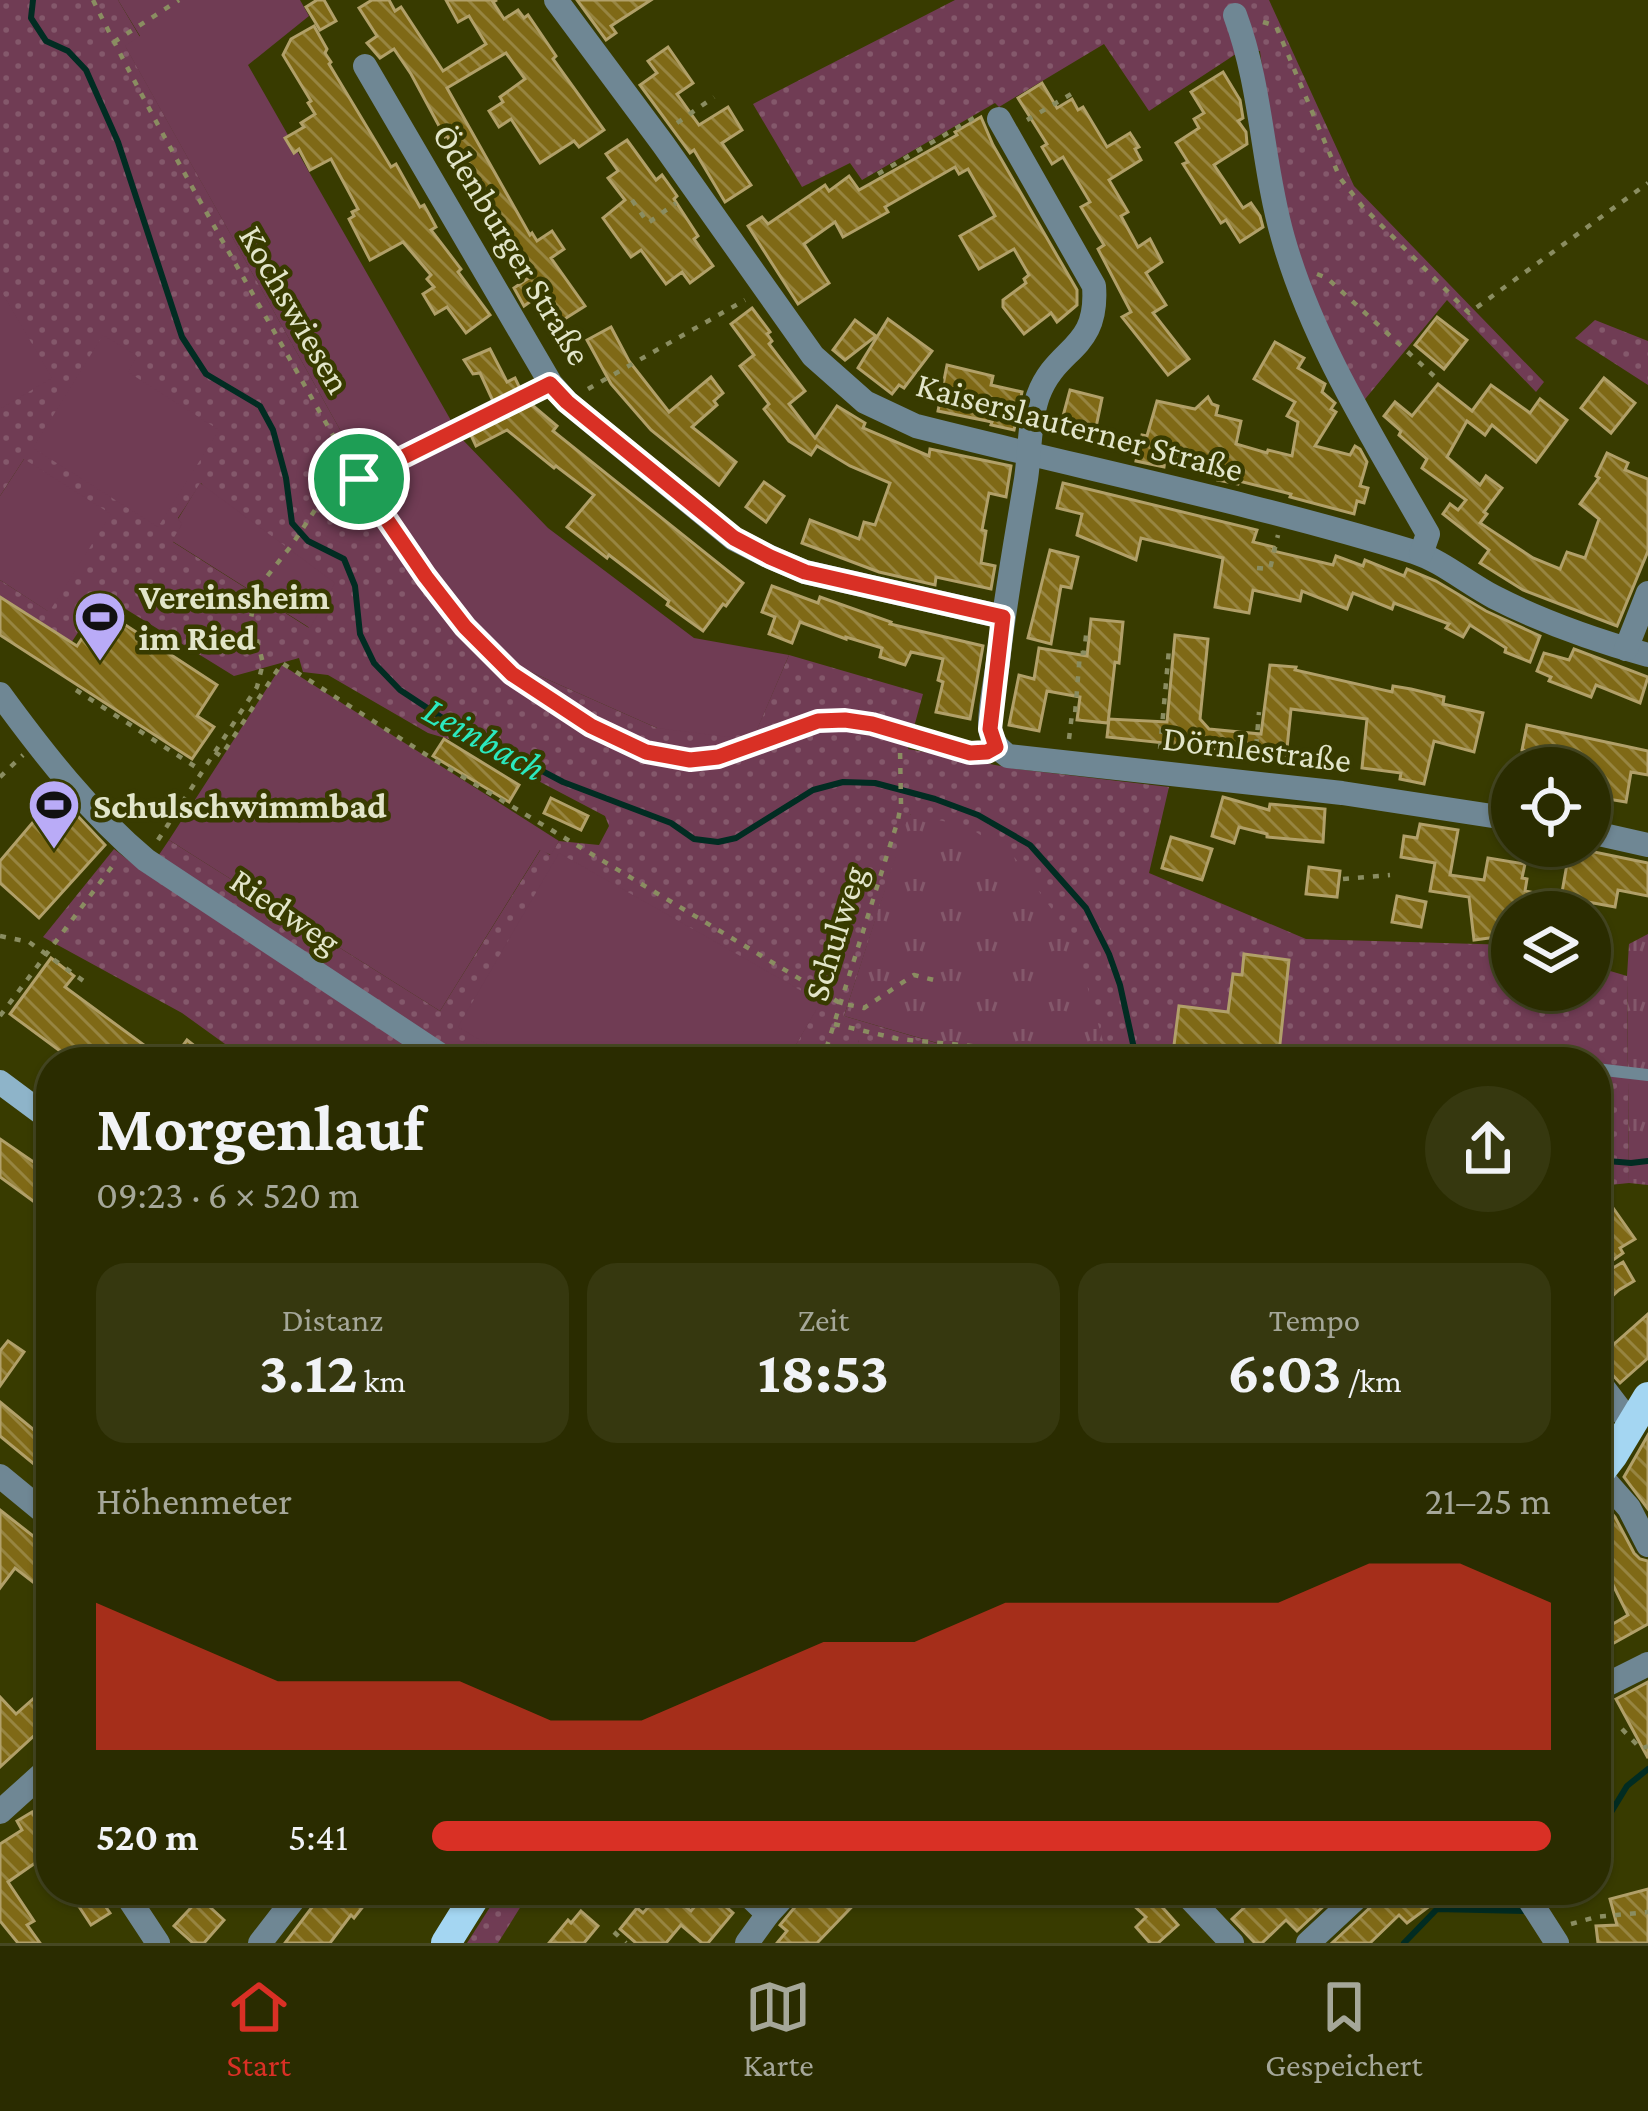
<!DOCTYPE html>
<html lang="de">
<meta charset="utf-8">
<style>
:root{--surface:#2a2c00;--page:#36380f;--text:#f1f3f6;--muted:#a5a799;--line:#464822;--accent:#d93025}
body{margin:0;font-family:"Crimson Pro",serif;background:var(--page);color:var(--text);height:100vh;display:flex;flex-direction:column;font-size:45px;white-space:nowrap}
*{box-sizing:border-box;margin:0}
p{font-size:39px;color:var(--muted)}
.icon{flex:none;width:66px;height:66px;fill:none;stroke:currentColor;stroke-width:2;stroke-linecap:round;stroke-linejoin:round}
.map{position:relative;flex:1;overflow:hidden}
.side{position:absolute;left:36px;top:1047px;width:1575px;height:858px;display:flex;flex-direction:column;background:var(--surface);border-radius:48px;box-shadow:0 3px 9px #0004,0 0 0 3px var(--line)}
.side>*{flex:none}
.fabs{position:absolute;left:1491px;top:747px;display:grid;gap:24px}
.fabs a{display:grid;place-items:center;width:120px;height:120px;border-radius:50%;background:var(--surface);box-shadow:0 3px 9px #0004,0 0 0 3px var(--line);font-size:60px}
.pin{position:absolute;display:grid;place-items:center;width:102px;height:102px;color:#fff;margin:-51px;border:6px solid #fff;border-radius:50%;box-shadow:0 3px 12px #0007}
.round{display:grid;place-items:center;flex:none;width:126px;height:126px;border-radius:63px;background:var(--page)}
.head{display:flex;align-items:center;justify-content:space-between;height:204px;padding:0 60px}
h1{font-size:66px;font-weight:700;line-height:90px}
.stats{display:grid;grid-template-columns:repeat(3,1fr);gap:18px;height:204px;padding:12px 60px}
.stats div{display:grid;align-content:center;border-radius:30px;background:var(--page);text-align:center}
.stats b{font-size:60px;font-weight:700}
.stats small{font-size:33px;font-weight:400}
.stats p{font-size:33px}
.chart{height:336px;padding:24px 60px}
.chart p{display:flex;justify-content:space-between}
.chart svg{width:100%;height:216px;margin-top:12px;fill:var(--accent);opacity:.7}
ul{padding:0 60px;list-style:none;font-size:39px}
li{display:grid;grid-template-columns:192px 144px 1fr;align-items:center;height:90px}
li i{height:30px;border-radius:15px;background:var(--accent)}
.tab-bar{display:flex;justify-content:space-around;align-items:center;height:168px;border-top:3px solid var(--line);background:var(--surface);font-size:33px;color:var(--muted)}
.tab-bar a{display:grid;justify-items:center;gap:6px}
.tab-bar .selected{color:var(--accent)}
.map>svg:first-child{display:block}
.grass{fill:url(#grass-dots);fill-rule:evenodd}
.park{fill:url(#park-tufts)}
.garden{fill:#703c54}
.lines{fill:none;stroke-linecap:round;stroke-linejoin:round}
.stream{stroke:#012c22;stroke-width:6}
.building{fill:url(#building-back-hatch);stroke:#b1a069;stroke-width:3}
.path{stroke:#8a8d61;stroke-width:4.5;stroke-dasharray:6 9;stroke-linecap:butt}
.service{stroke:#6f8794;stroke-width:12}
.minor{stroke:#6f8794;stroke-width:24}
.secondary{stroke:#8eb4c9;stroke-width:24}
.primary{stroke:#a4d6f2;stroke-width:30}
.route-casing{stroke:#fff;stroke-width:24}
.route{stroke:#d93025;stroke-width:15}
.labels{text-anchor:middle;stroke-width:9;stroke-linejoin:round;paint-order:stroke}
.street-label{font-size:36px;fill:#e2e5c9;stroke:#383b00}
.poi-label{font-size:36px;font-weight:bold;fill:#e2e5c9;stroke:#383b00;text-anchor:start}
.water-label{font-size:39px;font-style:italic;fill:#2be9be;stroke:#383b00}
</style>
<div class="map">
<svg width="1648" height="1943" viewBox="0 0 1648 1943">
<defs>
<pattern id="grass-dots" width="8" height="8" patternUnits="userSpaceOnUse" patternTransform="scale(3)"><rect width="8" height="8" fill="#703c54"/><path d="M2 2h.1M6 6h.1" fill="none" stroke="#84586b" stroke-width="1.8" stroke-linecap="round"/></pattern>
<pattern id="park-tufts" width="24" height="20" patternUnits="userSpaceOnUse" patternTransform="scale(3)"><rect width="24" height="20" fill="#703c54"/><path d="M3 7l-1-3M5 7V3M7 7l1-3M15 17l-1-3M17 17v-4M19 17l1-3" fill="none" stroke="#84586b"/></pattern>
<pattern id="building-back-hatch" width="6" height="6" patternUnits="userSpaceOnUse" patternTransform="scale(3)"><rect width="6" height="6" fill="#7f6916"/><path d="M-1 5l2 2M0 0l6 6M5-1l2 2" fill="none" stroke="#978541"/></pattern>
</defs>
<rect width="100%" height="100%" fill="#383b00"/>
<g class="grass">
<path d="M0,0H118L140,37L126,47L371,485L440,585L515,665L657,728L757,729L789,655L923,694L908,749L1017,769L1169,787L1149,873L1306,939L1512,945V990H1590V965L1627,976L1629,1183L1600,1186L1596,1183V1062H1109L1098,1028L910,814L844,1016L967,1052L965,1062L859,1040L853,1062H786L820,1002L459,1026L517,1062H250L182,1013L43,937L114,849L146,874L169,840L440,1011L541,849L550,855L559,841L599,845L609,826L605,816L472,746L428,733L328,675L303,672L299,658L234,676L103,595L71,643L0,608V580L48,611L24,459L0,496ZM201,483L309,628L173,542L183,524L178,518Z"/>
<path d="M955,0H1269L1354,186L1544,382L1536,392L1447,300L1361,404L1313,308L1279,203L1260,51L1242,50L1149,111L1104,44L999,107L995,103L862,180L850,163L802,187L753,104Z"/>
<path d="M1595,320L1648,341V385L1575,338Z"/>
<path d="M501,1890H531L498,1943H467Z"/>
</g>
<g class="park">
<path d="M909,814L967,826L1015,858L1074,940L1109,1062H1003L844,1016Z"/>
<path d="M1648,934V1185L1629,1183L1627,976L1629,944Z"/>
<path d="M859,1039L960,1059V1062H853Z"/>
</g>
<g class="garden">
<path d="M118,0H300L309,16L248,65L461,438L548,528L694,638L789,655L757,730L728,737L657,728L515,665L440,585L371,485L125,46L140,36Z"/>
<path d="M0,289L52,378L0,409Z"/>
<path d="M103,335L137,356L128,372L219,430L158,527L33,448Z"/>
<path d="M24,459L111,514L49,612L0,580V496Z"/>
<path d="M200,483L335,583L310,628L172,541L182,524L178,519Z"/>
<path d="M282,665L559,841L551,855L540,850L440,1011L169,840Z"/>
<path d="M559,853L821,1002L786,1062H517L458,1027Z"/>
</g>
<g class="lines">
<g class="stream">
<path d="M33,0L31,18L46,41L68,51L86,70L118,142L182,337L206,374L260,406L273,430L286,478L292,523L308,541L344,559L355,586L360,634L374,663L400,690L444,719L563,782L671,823L694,839L718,842L736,838L813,790L843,782L875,783L935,799L978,815L1030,845L1086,908L1109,954L1120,985L1137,1062"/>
<path d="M1596,1160L1631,1163L1648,1161"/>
<path d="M1596,1837L1627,1786L1648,1769"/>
<path d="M1540,1904L1559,1890"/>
<path d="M1404,1943L1437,1909L1529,1911"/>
</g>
</g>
<g class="building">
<path d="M317,0H324L336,21L320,30L306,7Z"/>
<path d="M372,0H389L395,11L401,7L443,71L486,44L469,16L458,22L446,0H497L493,2L504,19L518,10L524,18L528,15L556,56L553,59L604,130L579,147L574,141L540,163L511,119L499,127L489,111L503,102L500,97L525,79L506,53L447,88L530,235L532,233L537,241L552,231L564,249L551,258L585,306L563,320L544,292L524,306L514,288L530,277L499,230L447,136L445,137L411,74L394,49L380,58L367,43L377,36L359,8Z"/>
<path d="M577,0H651L611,26L616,33L606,40Z"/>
<path d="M314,26L327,49L325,53L331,62L329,64L391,167L396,164L420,207L424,205L436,227L431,230L461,269L458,272L490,315L466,333L447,307L435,314L423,294L434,287L427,279L431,275L403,242L370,260L349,219L354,216L352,212L358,209L331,159L310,170L299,149L294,153L285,138L304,127L301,123L315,114L308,103L311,101L283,55L291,39Z"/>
<path d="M668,47L693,83L677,94L699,125L728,107L742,130L722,143L751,185L725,202L694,150L690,153L640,85L657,73L648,61Z"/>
<path d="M1223,72L1240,100L1243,118L1238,121L1246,132L1247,144L1214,165L1243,208L1251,203L1260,216L1263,227L1240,242L1226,220L1221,223L1183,164L1188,162L1176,143L1199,128L1194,119L1204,113L1191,92Z"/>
<path d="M1042,83L1057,108L1072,99L1078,110L1083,107L1107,147L1130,133L1139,147L1135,149L1141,160L1109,180L1128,212L1121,216L1138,247L1150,239L1162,262L1146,273L1166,305L1153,313L1189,359L1168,375L1122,317L1131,312L1098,249L1104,245L1081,207L1090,202L1063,157L1052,164L1042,147L1047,144L1018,98Z"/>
<path d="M981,117L993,145L1077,290V305L1057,322L1051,313L1024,334L1003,307V300L1026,283L1024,279L1029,275L1014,249L979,269L960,236L995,216L968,169L959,174L955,167L885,207L888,212L843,237L835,222L804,244L829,283L798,304L748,226L762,217L768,224L825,185L829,191L849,176L859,190L957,135L955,132Z"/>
<path d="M627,140L656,180L662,175L677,196L674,199L698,236L694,239L713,266L690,283L682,272L666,284L641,250L631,257L603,218L625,200L608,178L618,171L606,154Z"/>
<path d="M752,308L770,332L767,334L772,341L769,344L805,391L789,404L815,438L837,406L865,423L863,428L929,456L930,449L1011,466L1006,497L989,493L982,530L986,531L981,563L995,566L991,589L936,577L935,585L879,572L802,543L810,520L859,539L864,522L875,525L890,483L850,466L817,446L811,455L789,441L764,409L769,404L740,366L754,355L731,324Z"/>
<path d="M1437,317L1467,340L1444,369L1415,345Z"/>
<path d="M888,319L932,351L904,388L899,385L892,394L858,368Z"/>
<path d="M855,320L876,336L845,360L833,350Z"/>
<path d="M611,327L629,361L669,412L711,377L723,393L714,401L717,405L692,427L736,462L719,485L651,430L611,384L587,340Z"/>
<path d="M1275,342L1304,358L1298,368L1325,384L1322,392L1335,403L1331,409L1336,412L1315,446L1350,455L1355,446L1360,449L1367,462L1360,486L1368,488L1364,503L1357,501L1354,514L1290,497L1291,494L1239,481L1238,484L1218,480L1220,473L1165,460L1164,467L1136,461L1142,435L1147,436L1157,401L1195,409L1208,397L1212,404L1218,406L1216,415L1241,421L1236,444L1267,453L1268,450L1292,456L1298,422L1287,416L1295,402L1254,379Z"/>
<path d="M490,349L507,382L515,378L525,399L557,426L553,431L743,583L726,606L723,604L703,631L667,605L669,601L609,555L607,558L567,527L594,495L556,466L554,468L507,430L476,446L469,431L500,416L480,373L473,374L464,360Z"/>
<path d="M947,365L993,376L991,385L1022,392L1014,430L991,425L992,422L938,411Z"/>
<path d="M1604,378L1635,403L1611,433L1581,408Z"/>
<path d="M1438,384L1472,411L1491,385L1530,413L1540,399L1567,420L1536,462L1492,425L1485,435L1467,421L1447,457L1480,485L1486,476L1502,488L1484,512L1487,514L1480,523L1533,558L1560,569L1567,552L1585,558L1599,519L1580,504L1599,478L1596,476L1607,453L1628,463L1625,470L1648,479V551L1617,626L1523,590L1480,563L1489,550L1443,514L1450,504L1458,510L1466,500L1422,468L1427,459L1399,435L1401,431L1384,416L1395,402L1412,416Z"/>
<path d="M1070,390L1102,398L1095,432L1084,430L1082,436L1059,431Z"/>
<path d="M764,482L784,496L766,522L746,507Z"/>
<path d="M1063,483L1257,530L1253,542L1274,547L1273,551L1333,565L1336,556L1363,566L1365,560L1404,576L1407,569L1436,581L1486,611L1540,636L1530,662L1505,652L1506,648L1470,625L1463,637L1446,628L1449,624L1394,603L1392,609L1353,593L1347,609L1302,591L1300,601L1253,590L1249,613L1215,607L1223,558L1141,538L1136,560L1077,535L1082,514L1057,508Z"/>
<path d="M1050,550L1078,557L1071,588L1061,586L1051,644L1028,638Z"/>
<path d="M772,586L818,603L820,597L891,622L890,624L983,646L970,719L936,712L943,682L938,680L943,659L911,652L905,665L880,657L882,648L846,637V639L800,622L792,643L769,634L775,617L762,612Z"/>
<path d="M0,597L77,646L101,609L217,685L197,716L214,727L192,759L0,635Z"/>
<path d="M1091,619L1123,622L1119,663L1115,662L1108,723L1077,720L1080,697L1047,691L1039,731L1009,725L1019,675L1034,679L1039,648L1087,656Z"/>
<path d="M1175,635L1208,639L1200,719L1209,729L1261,734L1270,665L1296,667L1295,670L1392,692L1393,686L1411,689L1444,697L1443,704L1483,713L1474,752L1434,741L1424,784L1400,779L1401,773L1362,768L1367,719L1291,709L1286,758L1258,755L1259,752L1165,745V743L1107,737L1109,719L1167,722Z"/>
<path d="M1574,649L1648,677L1640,703L1596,685L1591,697L1549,681L1551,677L1537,671L1544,653L1569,660Z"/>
<path d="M1527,725L1648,751V775L1631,772L1626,802L1590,796V764L1522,750Z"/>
<path d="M444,739L519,785L509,802L433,756Z"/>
<path d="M57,794L105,845L39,918L0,883V861Z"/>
<path d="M1223,797L1269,810L1270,804L1325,809L1323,842L1267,837V834L1239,827L1234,843L1212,836Z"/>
<path d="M551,798L588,816L581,830L544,813Z"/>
<path d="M1420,824L1458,830L1450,875L1484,880L1488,858L1525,864L1522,878L1527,879L1525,891L1561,898L1570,847L1648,863V896L1618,890L1615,907L1588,902L1592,904L1591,912H1512V935L1474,940L1469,897L1430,891L1435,863L1401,857L1404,836L1417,838Z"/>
<path d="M1171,837L1212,849L1202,880L1162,868Z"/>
<path d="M1309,867L1340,871L1337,897L1306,894Z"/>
<path d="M1397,896L1426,902L1421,927L1392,922Z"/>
<path d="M1244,954L1289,960L1278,1062H1248L1173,1053L1179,1006L1228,1012L1233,974L1242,975Z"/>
<path d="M51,958L74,976L65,987L167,1062H75L10,1014Z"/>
<path d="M187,1040L215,1062H171Z"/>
<path d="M0,1139L51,1174V1214L0,1177Z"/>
<path d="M1611,1205L1635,1239L1620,1248L1623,1253L1610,1262L1596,1239V1214Z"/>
<path d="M1623,1262L1634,1281L1619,1290L1596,1311V1287L1611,1275L1608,1271Z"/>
<path d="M1648,1314V1358L1620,1383L1596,1357V1320L1614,1344Z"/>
<path d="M8,1341L24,1352L0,1386V1351Z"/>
<path d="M0,1402L51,1444V1478L0,1436Z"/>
<path d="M1648,1435V1509L1624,1477Z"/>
<path d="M1596,1502H1602L1615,1517L1634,1553L1640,1559L1648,1561V1624L1596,1653V1634L1628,1615L1596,1551Z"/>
<path d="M0,1510L51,1550V1596L15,1568L0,1588Z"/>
<path d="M1648,1682V1758L1616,1699Z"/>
<path d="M51,1683V1720L0,1767V1697L16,1714Z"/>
<path d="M32,1812L43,1831L51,1825V1852L8,1882L34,1921L27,1925L40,1943H18L0,1921V1844L22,1830L17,1821Z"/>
<path d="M1648,1889V1943H1598L1596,1926L1617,1925L1610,1899Z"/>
<path d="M94,1890L110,1913L91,1925L76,1902Z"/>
<path d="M325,1890H376L354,1918L351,1915L330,1943H285Z"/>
<path d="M664,1890L691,1911L708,1891L733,1913L708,1943H702L681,1925L666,1943H636L620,1929L637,1908L643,1913Z"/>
<path d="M809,1890H868L817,1943H777L787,1931L780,1925Z"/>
<path d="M1117,1890H1147L1178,1925L1158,1943H1150L1136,1927L1146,1917Z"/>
<path d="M1263,1890H1341L1297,1931L1286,1920L1262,1943H1255L1232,1919Z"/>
<path d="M1385,1890H1451L1407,1923L1399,1915L1370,1943H1332L1376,1902Z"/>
<path d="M200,1898L224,1920L204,1943H193L174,1926Z"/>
<path d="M581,1911L598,1926L584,1943H549L568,1920L571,1923Z"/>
</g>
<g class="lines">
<g class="path">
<path d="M93,0C147,109 207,214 267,319C336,439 405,576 509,670C526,686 549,697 569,711C593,727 621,744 649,752C662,756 680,760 694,760C766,759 808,700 886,729"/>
<path d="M1263,22L1276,26L1340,178L1362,206L1469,313L1648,183"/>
<path d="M114,42L179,0"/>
<path d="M1027,120L1073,93"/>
<path d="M677,123L714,97"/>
<path d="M878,174L977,116"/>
<path d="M632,200L648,223L676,203"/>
<path d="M1317,274L1327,278L1434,376"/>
<path d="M588,389L745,300"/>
<path d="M1257,568L1270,569L1278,535"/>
<path d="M76,690L202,771"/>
<path d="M1069,739L1072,714H1075L1080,653H1084L1087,627"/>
<path d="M1160,749L1169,649"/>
<path d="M215,752L221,756L282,663L428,756L840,1003L864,1008L914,975L934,980"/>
<path d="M1255,760L1259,712"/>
<path d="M1535,768L1536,761"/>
<path d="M0,777L23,755"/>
<path d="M158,840L257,687L263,663L251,618L257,589L291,546L325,495L533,393"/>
<path d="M1343,879L1390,875"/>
<path d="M0,936L29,942L85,982"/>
<path d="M0,1016L114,864"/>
<path d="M834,1024L899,1039L1065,1055"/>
<path d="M822,1062L898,820L901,804L900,749"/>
<path d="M1622,1729L1641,1749L1648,1746"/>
<path d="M1571,1924L1596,1917L1648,1912"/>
<path d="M614,1932L626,1943"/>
</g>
<g class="service">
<path d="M899,734C928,742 967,761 996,747"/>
<path d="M1296,1051C1385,1060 1474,1054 1563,1062"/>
<path d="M1596,1069L1648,1075"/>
</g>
<g class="minor">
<path d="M556,0L663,144L813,356L865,402L916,426C1081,468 1250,502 1414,552C1442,561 1467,583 1494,597C1543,622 1594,640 1648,655"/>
<path d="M1235,15C1262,87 1262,165 1283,238C1313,344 1374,439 1428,534L1421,554"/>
<path d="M365,66L551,384L567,402L734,539L770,557L805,572L1003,617"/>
<path d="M999,119L1094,286C1099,351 1056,346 1038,396C1029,422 1030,452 1026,479C1016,540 1005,600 998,662C995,683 990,706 990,726C991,741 997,748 1008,756L1342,793L1512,819"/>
<path d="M1626,649L1648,593"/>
<path d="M0,694C43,753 90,813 146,860L451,1062"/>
<path d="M1590,832L1648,845"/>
<path d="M1596,1378L1631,1424"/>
<path d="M1599,1474L1629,1508L1648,1545"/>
<path d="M0,1476L51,1518"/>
<path d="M1596,1690L1648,1664"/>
<path d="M0,1812L51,1766"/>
<path d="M123,1890L158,1943"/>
<path d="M743,1890L768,1914"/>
<path d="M1182,1890L1232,1943"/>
<path d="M1523,1890L1557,1943"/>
<path d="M260,1943L301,1890"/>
<path d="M747,1943L768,1914L790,1890"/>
<path d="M1308,1943L1365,1890"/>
</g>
<path class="secondary" d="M0,1082L51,1120"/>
<g class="primary">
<path d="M1596,1477L1613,1455L1648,1397"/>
<path d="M446,1943L479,1890"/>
</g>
</g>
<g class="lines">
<g class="route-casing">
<path id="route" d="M550,384L567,402L734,538L770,557L805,572L1003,617L990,729L996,747L987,752L970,753L872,724L845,720L818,721L718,757L690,760L646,752L591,726L512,674L465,627L426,577L359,479Z"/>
</g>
<use href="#route" class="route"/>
</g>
<defs>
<g id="stadium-pin" transform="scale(2.7)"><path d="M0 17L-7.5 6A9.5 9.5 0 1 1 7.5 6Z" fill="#b9abf7" stroke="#383b00"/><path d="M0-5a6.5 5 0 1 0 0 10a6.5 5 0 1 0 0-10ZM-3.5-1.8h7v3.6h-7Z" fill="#111"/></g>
</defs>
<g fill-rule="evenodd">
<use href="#stadium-pin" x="100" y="617"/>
<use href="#stadium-pin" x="54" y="805"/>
</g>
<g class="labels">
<g class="street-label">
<text transform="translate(513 244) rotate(59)" y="13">Ödenburger Straße</text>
<text transform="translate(296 309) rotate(60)" y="13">Kochswiesen</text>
<text transform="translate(1080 426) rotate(15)" y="13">Kaiserslauterner Straße</text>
<text transform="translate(1257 748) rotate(7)" y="13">Dörnlestraße</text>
<text transform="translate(286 910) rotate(34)" y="13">Riedweg</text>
<text transform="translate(834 933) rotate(-73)" y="13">Schulweg</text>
</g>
<g class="poi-label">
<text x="139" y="609">Vereinsheim<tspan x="139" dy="41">im Ried</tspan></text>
<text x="93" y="818">Schulschwimmbad</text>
</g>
<g class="water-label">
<text transform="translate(485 738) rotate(29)" y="14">Leinbach</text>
</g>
</g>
</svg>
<div class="fabs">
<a><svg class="icon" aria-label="locate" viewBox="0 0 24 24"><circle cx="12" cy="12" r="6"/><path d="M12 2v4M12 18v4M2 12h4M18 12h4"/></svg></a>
<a><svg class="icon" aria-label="layers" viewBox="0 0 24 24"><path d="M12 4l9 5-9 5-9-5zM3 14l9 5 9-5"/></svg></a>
</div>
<div class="pin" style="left:359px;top:479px;background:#1e9e55"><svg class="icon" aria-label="arrive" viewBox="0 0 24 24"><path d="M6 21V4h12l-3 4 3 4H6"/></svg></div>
<section class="side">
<div class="head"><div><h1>Morgenlauf</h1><p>09:23 · 6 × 520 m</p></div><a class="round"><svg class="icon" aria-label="share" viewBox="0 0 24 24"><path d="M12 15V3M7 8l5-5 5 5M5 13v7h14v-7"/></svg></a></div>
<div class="stats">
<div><p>Distanz</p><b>3.12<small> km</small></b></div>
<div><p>Zeit</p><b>18:53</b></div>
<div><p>Tempo</p><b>6:03<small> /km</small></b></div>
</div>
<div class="chart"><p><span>Höhenmeter</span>21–25 m</p>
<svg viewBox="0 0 160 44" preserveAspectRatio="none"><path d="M0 44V14L10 22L20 30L30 30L40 30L50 38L60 38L70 30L80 22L90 22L100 14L110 14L120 14L130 14L140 6L150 6L160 14V44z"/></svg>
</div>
<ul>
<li><b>520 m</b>5:41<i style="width:100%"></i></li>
</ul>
</section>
</div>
<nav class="tab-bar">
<a class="selected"><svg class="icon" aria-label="home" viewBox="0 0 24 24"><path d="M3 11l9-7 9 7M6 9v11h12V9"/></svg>Start</a>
<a><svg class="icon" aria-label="map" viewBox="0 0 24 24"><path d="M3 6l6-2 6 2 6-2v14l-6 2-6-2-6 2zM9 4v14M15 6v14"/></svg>Karte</a>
<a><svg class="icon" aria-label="saved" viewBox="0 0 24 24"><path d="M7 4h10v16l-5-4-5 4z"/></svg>Gespeichert</a>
</nav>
